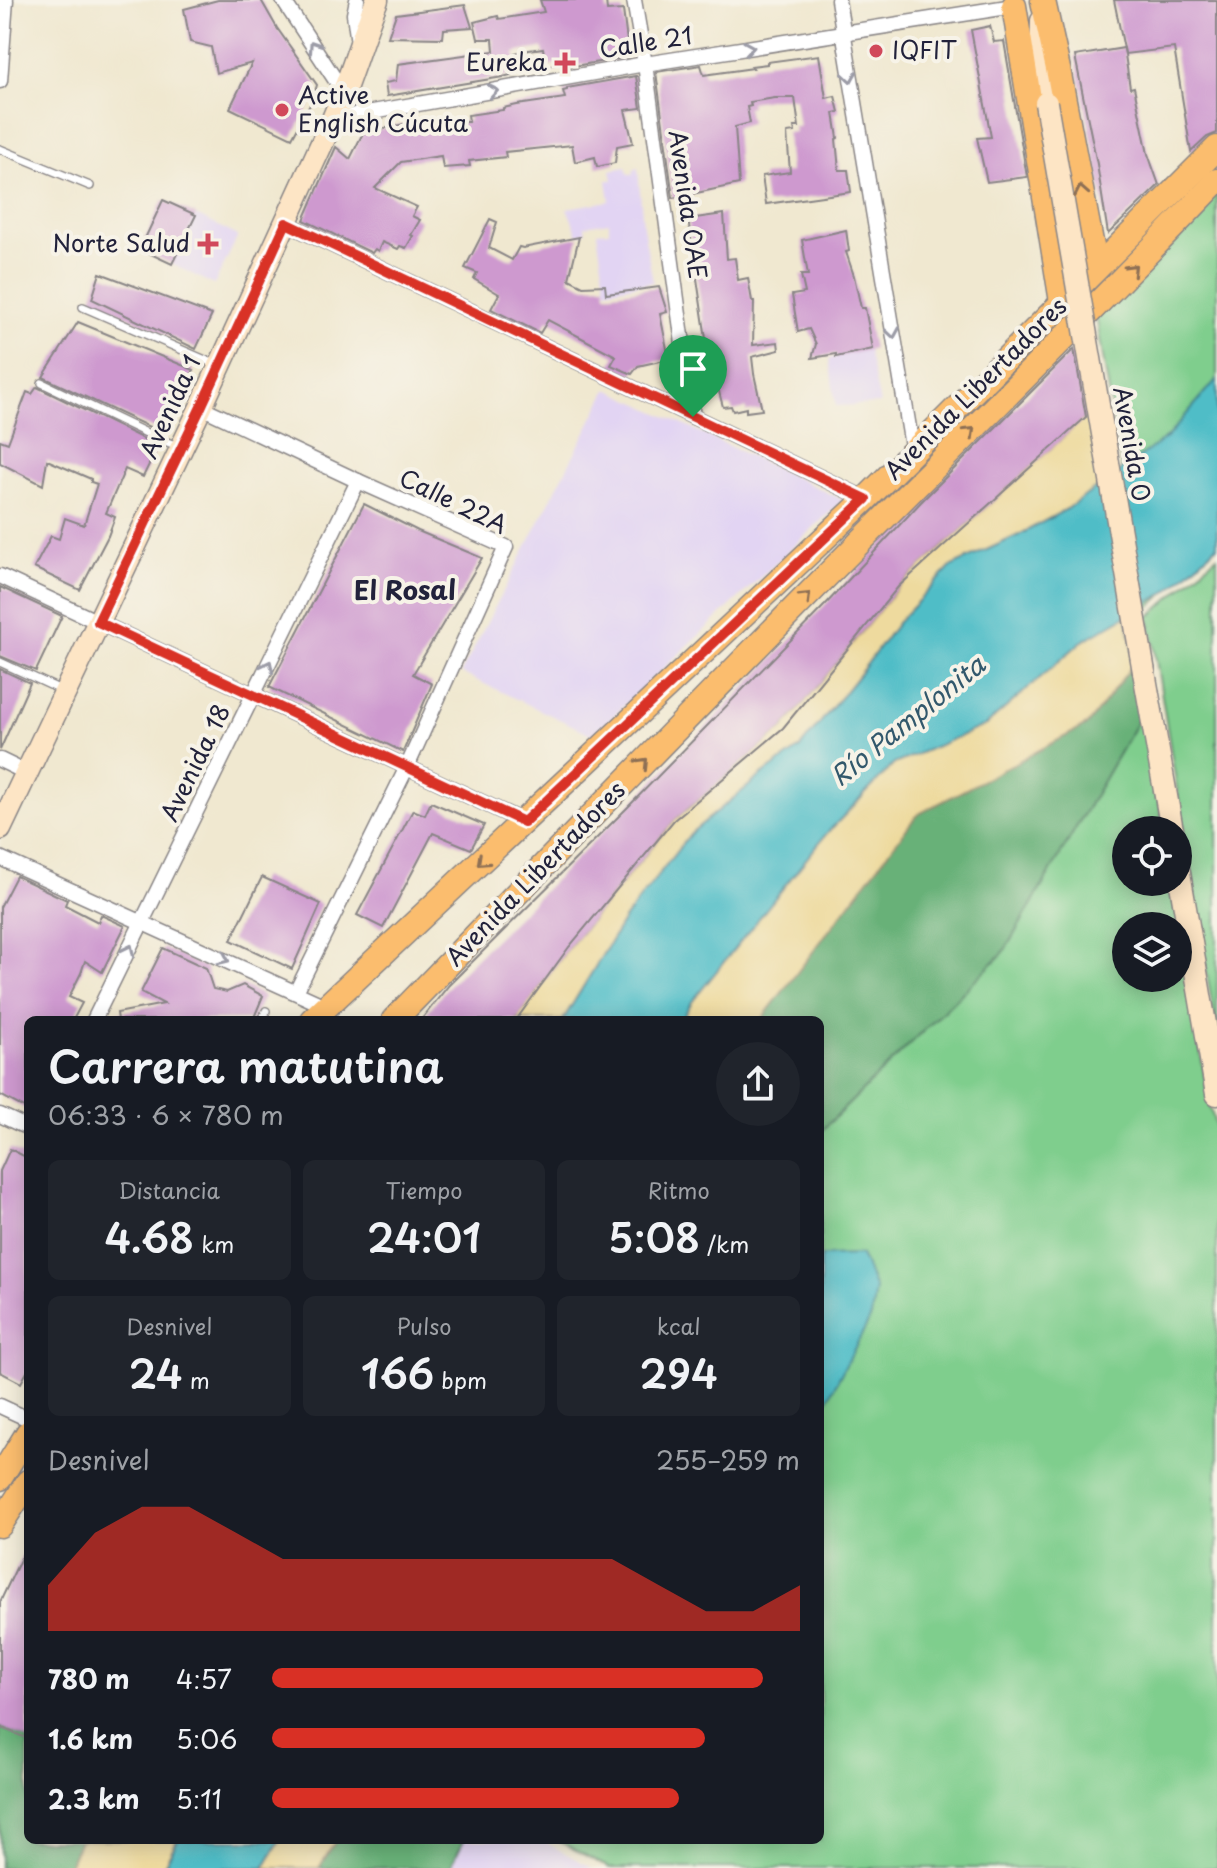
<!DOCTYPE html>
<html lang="es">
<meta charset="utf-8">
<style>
:root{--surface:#171b24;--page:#20242c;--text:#f1f3f6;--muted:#9ea1a6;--accent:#d93025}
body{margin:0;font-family:"Playpen Sans",sans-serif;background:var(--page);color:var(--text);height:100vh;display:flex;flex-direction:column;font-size:30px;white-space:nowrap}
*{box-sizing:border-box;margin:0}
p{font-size:26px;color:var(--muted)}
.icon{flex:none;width:44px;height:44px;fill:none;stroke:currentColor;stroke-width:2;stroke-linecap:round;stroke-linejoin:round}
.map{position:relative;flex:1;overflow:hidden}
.drawer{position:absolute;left:24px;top:1016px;width:800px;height:828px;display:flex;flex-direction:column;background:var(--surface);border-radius:12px;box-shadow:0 4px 20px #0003}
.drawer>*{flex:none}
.buttons{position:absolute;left:1112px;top:816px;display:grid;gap:16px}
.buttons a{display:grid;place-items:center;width:80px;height:80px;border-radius:50%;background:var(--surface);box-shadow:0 4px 20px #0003;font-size:40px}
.pin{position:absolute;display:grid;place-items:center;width:68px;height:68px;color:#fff;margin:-82px -34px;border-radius:50% 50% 50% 0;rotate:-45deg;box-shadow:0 0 8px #0007}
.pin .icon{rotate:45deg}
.round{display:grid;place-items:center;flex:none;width:84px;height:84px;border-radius:42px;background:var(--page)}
.overview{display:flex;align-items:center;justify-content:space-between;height:136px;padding:0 24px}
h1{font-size:44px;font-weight:600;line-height:60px}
.figures{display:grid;grid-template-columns:repeat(3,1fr);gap:12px;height:136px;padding:8px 24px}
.figures div{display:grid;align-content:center;border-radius:12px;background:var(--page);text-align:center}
.figures b{font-size:40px;font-weight:600}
.figures small{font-size:22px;font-weight:400}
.figures p{font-size:22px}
.chart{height:224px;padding:16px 24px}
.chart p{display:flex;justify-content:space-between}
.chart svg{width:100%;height:144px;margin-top:8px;fill:var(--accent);opacity:.7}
ul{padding:0 24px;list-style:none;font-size:26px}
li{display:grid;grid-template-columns:128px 96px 1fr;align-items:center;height:60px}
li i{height:20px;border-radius:10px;background:var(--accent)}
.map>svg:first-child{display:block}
.built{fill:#e2d4f3}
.green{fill:#7fce8d;stroke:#507864;stroke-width:2;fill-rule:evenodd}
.forest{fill:#67b178;stroke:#446a5a;stroke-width:2}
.sand{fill:#eeda9e;stroke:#887e6c;stroke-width:2}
.water{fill:#50bdc7;stroke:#397081;stroke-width:2}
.building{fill:#ce99cf}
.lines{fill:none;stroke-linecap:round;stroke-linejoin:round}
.lane-casing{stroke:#898586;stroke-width:10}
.street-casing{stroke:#898586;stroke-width:17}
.secondary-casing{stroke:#898586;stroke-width:25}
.primary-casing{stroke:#898586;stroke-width:27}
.lane{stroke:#fff;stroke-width:7}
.street{stroke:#fff;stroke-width:14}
.secondary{stroke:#fde5c5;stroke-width:22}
.primary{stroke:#fbbd6e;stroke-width:24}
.secondary-bridge-casing{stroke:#898586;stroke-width:25;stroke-linecap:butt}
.secondary-bridge{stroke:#fde5c5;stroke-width:22}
.oneway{stroke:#9c9ca7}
.oneway2{stroke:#8e7054}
.route-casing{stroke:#fff;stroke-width:16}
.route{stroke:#d93025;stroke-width:10}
.poi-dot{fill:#d1495b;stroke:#f7f3e8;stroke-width:3}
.labels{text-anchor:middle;stroke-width:8;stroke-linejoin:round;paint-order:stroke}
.street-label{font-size:24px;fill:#22223b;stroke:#f7f3e8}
.poi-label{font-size:24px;fill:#22223b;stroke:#f7f3e8;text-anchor:start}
.neighbourhood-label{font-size:26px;font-weight:bold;fill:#22223b;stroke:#f7f3e8}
.water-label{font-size:26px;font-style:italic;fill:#32586c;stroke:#f7f3e8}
</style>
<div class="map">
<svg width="1217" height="1868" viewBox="0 0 1217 1868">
<rect width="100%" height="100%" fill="#f7f3e8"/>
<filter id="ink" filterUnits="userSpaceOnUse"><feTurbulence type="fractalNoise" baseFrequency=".0125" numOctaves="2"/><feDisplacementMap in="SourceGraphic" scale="16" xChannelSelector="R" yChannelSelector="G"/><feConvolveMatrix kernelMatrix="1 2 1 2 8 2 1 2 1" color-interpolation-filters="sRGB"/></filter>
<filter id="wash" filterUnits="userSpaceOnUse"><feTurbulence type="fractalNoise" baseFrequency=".006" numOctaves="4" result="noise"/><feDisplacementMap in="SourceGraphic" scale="32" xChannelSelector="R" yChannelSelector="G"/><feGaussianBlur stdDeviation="1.8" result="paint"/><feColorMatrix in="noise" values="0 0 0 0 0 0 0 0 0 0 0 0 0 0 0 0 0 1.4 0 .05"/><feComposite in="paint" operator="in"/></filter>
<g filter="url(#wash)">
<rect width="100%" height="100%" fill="#f0e8d0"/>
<g class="built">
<path d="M626,167L628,174H633L634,169L638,168L643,227L653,282L606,290L597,232L609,231V222L585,226L586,232L578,235L567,208L610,201L607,180H613L611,170Z"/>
<path d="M196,215L238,236L214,285L172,264Z"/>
<path d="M868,349L880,404L836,406L829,359Z"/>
<path d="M608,389L843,500L593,735L461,673Z"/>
<path d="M464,1840H541L592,1868H450Z"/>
</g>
<g class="green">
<path d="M1217,190V546L1146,610L1096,316Z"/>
<path d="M1217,556V1035L1149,617Z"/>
<path d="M1144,710L1164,830H1126V882H1173L1209,1104L1217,1130V1868H609L557,1840H820V1132L1004,952ZM1126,926H1178V978H1126Z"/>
</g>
<g class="forest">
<path d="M1135,662L1144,710L1004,952L820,1132V1020H761L917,814L1087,725Z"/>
<path d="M0,1727L28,1739V1840H80L68,1868H0Z"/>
<path d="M336,1840H464L450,1868H319Z"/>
</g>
<g class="sand">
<path d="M1094,409L1108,480L1067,509L1019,535L952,566L898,622L867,664L800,748L762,775L691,833L625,918L563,1020H516L569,947L674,820L783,728L898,587Z"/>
<path d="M1126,615L1135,662L1087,725L917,815L761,1020H681L691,1003L827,833L894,764L986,725L1081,642Z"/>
<path d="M80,1840H177L163,1868H68Z"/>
<path d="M280,1840H336L319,1868H264Z"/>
</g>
<g class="water">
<path d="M1217,379V546L1168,591L1081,642L986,725L894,764L827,833L691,1003L681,1020H563L625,918L691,833L762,775L800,748L862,671L898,622L952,566L1019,535L1067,509L1167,437Z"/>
<path d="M861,1255L875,1289L871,1317L820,1414V1259L822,1256Z"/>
<path d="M178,1840H280L264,1868H163Z"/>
</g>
<g id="blocks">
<g class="building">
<path d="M218,0H261L277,28L317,85L312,101L292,138L230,108L252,63L216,73L211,47L190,42L184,9Z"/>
<path d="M540,0H606L607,11L623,10L629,57L562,68L561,63L546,66L543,48L529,50L515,53L518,73L503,77L387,96L385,83L396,81L398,64L494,51L493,39H478L474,22L498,16L499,19L544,12Z"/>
<path d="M1114,0H1217V133L1207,137L1191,152L1174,48L1125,54Z"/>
<path d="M465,5L472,27L444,29L443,38L388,37L396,14Z"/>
<path d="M990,26L994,42L1004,41L1027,177L987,182L977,138L991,137L971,30Z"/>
<path d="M1124,48L1130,88L1134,87L1148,154L1159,185L1108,234L1097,164L1075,56Z"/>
<path d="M819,55L826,98L835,96L839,112L834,113L838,138L836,139L839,170H848L851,192L766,204L762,176L790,172L787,133L795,132L794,127H799L795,98H775L750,102L751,106L747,107L750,123L735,127L739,184L673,198L656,72L701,65L704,75L753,68L751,66L767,64V62Z"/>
<path d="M636,76L641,108L625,110L633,143L617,146L615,163L597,167L595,157L575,162L572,145L505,152L506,157L469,161L470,166L443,168L441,156L401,162L375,188L417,207L412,216L420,220L411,235L413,236L406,248L400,246L398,249L382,242L378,251L375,249L372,253L304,220L336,147L350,159L363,133L423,120L424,126L469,121L468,115L503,110V108L517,105L565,98L563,91L567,90V88Z"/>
<path d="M163,200L196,215L172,264L140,249Z"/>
<path d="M724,214L727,259L735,258L738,280L748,278L752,301H754L753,345L778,342L779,350L752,357L754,374L762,410L746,412V408L733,411L731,406L723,407L716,380L712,351L708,352L688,219Z"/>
<path d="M490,219L497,222L489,248L512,260L519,247L523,248L579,237L569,279L583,286L605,285L606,294L659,287L667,312L660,314L669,359L638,366L632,374L611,365L616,356L548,320L540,333L491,309L499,294L474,279L477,273L465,268Z"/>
<path d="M846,230L849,251L846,252L854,276L861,308H865L873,349L836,357V354L812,358L816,344L809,329L798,332L792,295L805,293L801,275H808L802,240Z"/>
<path d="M100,273L212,315L196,349L92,299Z"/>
<path d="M78,322L194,370L160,432L43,377Z"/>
<path d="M1074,349L1086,417L898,587L783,728L674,820L569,947L516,1020H421L449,985L627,808L825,605L920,503Z"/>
<path d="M37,387L154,444L153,446L157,448L143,477L125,469L106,513L115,517L108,536L80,590L34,568L51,536L59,539L65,518L84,525L97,484L91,482V479L47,460L43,485L0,463V440L8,443L27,392L32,394Z"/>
<path d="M364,504L418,531L482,558L413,674L432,684L403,752L269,687Z"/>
<path d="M0,587L62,616L36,671L0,656Z"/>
<path d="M0,669L30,683L0,750Z"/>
<path d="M431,802L484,825L471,849L433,833L383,928L357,915L413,810L425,815Z"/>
<path d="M16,876L67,900L65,905L98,922L101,915L125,926L102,972L85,961L81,973L69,997L82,1003L73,1020H28V1110L0,1095V907Z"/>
<path d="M262,877L321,904L292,969L231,940Z"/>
<path d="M163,948L206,968L213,989L227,992L243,985L263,996L253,1020H118L117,1013L164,1004L141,992Z"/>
<path d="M10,1149L28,1158V1370L21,1383L0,1372V1171Z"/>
<path d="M28,1543V1739L0,1727V1602Z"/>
</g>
</g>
</g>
<g filter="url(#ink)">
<use href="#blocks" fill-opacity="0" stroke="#898586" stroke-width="2"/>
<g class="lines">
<g class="lane-casing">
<g id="lane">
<path d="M0,149L90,186"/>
<path d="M83,307L217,365"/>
<path d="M42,383L159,439L178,446"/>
<path d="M0,662L63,691"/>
<path d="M262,1020L266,1011"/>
</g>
</g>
<g class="street-casing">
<g id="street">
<path d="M283,0L344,93"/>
<path d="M357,0L354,14L358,43"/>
<path d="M634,0L645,64L693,417"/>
<path d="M838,0L913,452"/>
<path d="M0,81L6,0"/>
<path d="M333,119L645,64L1014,6"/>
<path d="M286,223L866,499"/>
<path d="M201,407L358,481L506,547L407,767L296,992"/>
<path d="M0,576L524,822"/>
<path d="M0,760L27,773"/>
<path d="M0,858L325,1006"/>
<path d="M94,1020L358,481"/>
<path d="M0,1115L28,1128"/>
<path d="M0,1406L28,1419"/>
</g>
</g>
<g class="secondary-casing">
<g id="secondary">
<path d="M1042,21L1041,66L1046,103"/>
<path d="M1144,672L1172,830"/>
<path d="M0,829L201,407L333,119C350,80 361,39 377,0"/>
<path d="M1178,867L1217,1094"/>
</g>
</g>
<g class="primary-casing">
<g id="primary">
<path d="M1043,1L1058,69L1096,268"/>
<path d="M1014,6L1062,302"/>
<path d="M312,1020L866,499L1217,148"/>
<path d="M394,1020C567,842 739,662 915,487C1016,386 1118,285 1217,181"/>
<path d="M0,1478L28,1433"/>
<path d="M0,1525L28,1482"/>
</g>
</g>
<use href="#lane" class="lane"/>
<use href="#street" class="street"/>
<use href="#secondary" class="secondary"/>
<use href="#primary" class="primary"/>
<g class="secondary-bridge-casing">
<path id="secondary-bridge" d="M1046,103L1144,672"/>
</g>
<use href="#secondary-bridge" class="secondary-bridge"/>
</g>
<defs><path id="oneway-chevron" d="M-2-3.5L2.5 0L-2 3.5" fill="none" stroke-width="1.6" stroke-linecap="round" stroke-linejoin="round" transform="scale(2)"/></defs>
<g class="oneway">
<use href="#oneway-chevron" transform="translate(314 46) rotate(-124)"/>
<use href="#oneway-chevron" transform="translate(749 48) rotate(-9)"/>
<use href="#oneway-chevron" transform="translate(850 77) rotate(81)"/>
<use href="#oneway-chevron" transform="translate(493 91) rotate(-10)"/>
<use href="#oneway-chevron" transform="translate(893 333) rotate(81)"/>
<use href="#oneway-chevron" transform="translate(268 666) rotate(-64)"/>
<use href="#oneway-chevron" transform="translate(129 950) rotate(-64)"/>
<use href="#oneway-chevron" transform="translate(224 959) rotate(24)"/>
</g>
<g class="oneway2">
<use href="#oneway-chevron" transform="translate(1081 191) rotate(-101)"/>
<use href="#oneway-chevron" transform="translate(1132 269) rotate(-46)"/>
<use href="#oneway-chevron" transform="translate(970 432) rotate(-44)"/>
<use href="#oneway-chevron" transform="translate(806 597) rotate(-45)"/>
<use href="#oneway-chevron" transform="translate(643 763) rotate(-46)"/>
<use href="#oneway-chevron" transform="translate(482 861) rotate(137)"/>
</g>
</g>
<g class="lines" filter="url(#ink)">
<g class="route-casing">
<path id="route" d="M286,223L866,499L524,822L98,622L201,407Z"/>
</g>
<use href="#route" class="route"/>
</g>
<g class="poi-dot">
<circle cx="876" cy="51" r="8"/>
<path d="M561 51h8v8h8v8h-8v8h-8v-8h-8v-8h8z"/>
<circle cx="282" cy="110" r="8"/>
<path d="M204 232h8v8h8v8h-8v8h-8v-8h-8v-8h8z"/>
</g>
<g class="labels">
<g class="street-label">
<text transform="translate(646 43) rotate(-9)" y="8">Calle 21</text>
<text transform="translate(687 205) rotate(82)" y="8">Avenida 0AE</text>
<text transform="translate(976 389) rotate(-45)" y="8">Avenida Libertadores</text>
<text transform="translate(171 407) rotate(-65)" y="8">Avenida 1</text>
<text transform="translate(1131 444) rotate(80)" y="8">Avenida 0</text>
<text transform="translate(453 502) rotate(26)" y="8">Calle 22A</text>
<text transform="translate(196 763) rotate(-64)" y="8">Avenida 18</text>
<text transform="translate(536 874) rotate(-46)" y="8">Avenida Libertadores</text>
</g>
<g class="poi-label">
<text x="892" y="59">IQFIT</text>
<text x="547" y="71" text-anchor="end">Eureka</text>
<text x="298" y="104">Active<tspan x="298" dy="28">English Cúcuta</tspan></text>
<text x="190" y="252" text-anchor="end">Norte Salud</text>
</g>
<g class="neighbourhood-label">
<text x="405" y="600">El Rosal</text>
</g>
<g class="water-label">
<text transform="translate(908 721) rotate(-39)" y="9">Río Pamplonita</text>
</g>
</g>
</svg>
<div class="buttons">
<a><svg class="icon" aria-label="locate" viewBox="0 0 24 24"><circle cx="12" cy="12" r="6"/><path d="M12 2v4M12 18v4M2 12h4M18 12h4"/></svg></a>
<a><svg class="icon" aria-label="layers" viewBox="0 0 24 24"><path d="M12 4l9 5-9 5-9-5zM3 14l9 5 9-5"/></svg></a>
</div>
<div class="pin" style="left:693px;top:417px;background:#1e9e55"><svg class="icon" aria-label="arrive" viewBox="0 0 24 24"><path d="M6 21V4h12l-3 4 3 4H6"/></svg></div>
<section class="drawer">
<div class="overview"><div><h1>Carrera matutina</h1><p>06:33 · 6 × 780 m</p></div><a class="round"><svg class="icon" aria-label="share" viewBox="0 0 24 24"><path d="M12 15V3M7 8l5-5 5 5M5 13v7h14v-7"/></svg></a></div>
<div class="figures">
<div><p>Distancia</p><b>4.68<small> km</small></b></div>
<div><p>Tiempo</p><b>24:01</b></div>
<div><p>Ritmo</p><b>5:08<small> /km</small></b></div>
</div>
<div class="figures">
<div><p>Desnivel</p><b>24<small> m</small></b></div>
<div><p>Pulso</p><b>166<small> bpm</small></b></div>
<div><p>kcal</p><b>294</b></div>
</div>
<div class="chart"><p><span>Desnivel</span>255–259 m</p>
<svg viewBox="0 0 160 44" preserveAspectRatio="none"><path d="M0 44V30L10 14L20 6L30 6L40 14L50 22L60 22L70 22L80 22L90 22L100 22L110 22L120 22L130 30L140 38L150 38L160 30V44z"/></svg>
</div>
<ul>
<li><b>780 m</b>4:57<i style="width:93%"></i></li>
<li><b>1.6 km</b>5:06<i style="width:82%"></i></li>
<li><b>2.3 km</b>5:11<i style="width:77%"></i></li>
</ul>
</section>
</div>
